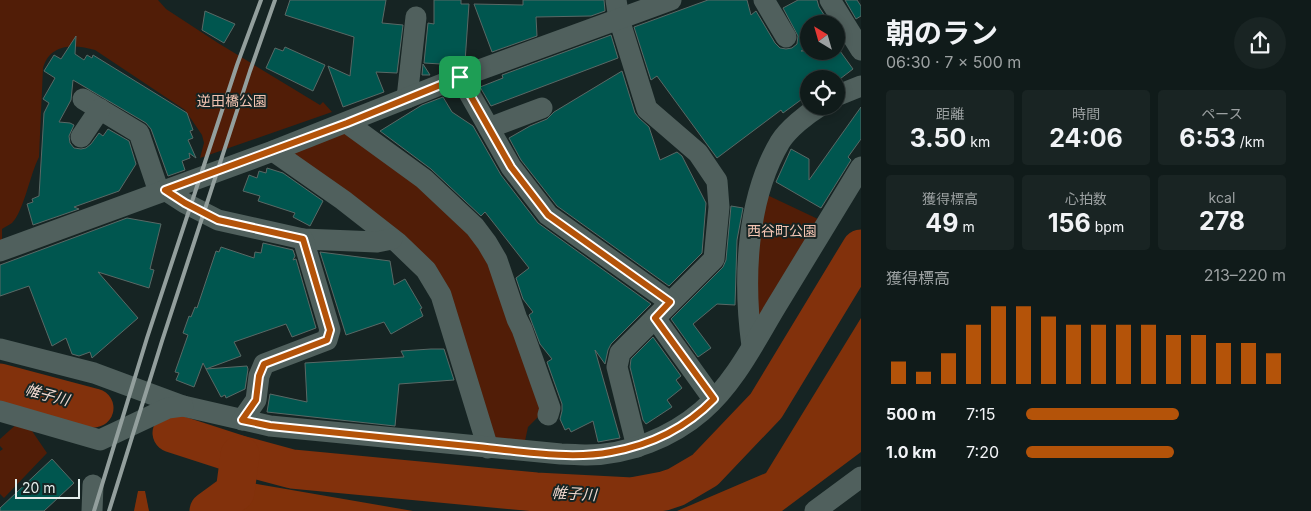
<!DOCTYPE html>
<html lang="ja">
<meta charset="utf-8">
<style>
:root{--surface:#101b1a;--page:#192423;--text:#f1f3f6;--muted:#9ca1a2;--line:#303939;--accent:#b45309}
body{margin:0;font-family:Inter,"Noto Sans JP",sans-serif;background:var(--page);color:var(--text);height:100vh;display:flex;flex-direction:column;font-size:19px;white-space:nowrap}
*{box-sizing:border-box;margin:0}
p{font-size:16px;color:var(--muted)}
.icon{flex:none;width:28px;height:28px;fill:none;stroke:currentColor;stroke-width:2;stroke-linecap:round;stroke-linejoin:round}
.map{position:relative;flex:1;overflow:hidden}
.drawer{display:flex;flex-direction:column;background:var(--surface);width:450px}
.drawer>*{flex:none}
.needle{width:32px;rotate:323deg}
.tools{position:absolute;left:800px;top:15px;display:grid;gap:10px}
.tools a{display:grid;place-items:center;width:45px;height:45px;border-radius:50%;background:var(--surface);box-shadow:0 2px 8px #0003,0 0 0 1px var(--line);font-size:25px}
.scale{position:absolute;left:15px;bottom:12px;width:65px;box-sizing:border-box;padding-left:5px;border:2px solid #e4eeec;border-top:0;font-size:14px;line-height:18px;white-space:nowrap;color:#e4eeec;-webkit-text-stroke:4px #162423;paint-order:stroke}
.pin{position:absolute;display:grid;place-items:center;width:42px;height:42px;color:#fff;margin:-21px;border-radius:10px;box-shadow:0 2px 8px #0006}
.round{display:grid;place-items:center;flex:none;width:52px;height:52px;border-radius:26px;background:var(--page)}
.summary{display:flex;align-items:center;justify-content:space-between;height:85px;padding:0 25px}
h1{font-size:28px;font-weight:700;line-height:38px}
.metrics{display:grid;grid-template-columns:repeat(3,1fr);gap:8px;height:85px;padding:5px 25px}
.metrics div{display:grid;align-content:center;border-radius:5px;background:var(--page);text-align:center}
.metrics b{font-size:25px;font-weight:700}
.metrics small{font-size:14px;font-weight:400}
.metrics p{font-size:14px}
.chart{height:140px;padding:10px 25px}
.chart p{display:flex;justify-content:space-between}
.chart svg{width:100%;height:90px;margin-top:5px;stroke:var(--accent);stroke-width:6}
ul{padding:0 25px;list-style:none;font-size:16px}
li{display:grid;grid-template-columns:80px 60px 1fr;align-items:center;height:38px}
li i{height:12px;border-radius:6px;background:var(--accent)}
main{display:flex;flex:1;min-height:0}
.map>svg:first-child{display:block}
.green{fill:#511d07}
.forest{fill:#81310a}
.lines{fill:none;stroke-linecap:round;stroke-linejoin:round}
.river{stroke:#82310c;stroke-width:39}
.building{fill:#00564f;stroke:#596966}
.minor{stroke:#50605d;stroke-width:21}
.rail{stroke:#939f9d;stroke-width:4}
.route-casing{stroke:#fff;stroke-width:10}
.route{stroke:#b45309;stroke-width:6}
.labels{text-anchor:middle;stroke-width:4;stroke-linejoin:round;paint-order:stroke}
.park-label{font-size:14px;fill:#f3c4b2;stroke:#162423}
.water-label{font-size:15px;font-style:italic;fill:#f2d9d0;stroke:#162423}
</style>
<main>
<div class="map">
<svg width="861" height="511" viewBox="0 0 861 511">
<rect width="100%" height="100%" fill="#162423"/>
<g class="green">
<path d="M0,0H158L166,9L218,43L320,105L323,102L332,112L200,158L204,143L202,135L185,110L95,50C75,44 50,43 43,68L39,157C30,174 24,211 12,223C9,225 5,227 2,229V243H0Z"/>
<path d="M351,128L479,238L544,411L528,427L525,441L489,440L442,287L282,151Z"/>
<path d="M765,194L820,220L755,325V279Z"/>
<path d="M19,422L32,431L47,453L4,498L0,494V451L3,449L0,446V439Z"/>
</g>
<g class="forest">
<path d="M861,318V452L782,511H677L766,473Z"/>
<path d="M240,481L413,511H419H199C212,492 219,488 240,481Z"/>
<path d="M138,491H145L149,511H134Z"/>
</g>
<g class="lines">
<g class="river">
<path d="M0,383L94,408"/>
<path d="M172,433L240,455L292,469L536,492L632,497L664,491L676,487L705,470L766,406L861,249"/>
<path d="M209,511L235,492L240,455"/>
</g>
</g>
<g class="building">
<path d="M290,0H386L382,23L403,25L397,73L376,72L384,92L343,107L328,66L350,76L354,37L285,15Z"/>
<path d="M434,0H461V4H469L465,62L458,65L424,63L428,23L434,24Z"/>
<path d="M523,0H604L605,11L591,16L536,17L537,36L492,52L474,4L523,5Z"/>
<path d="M708,0H747L751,15L756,11L775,43L780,48L786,49L792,48L797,44L798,36L783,8L798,0H817L819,7L830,24H809V47L801,51H840L853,69L836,82V79H809V94L783,113L781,110L717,158L657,76L651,80L634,27Z"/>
<path d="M845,0H857L861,6V16L856,19Z"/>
<path d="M205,11L235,24L224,43L202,30Z"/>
<path d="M611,35L618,58L491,106L480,87L503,78L502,75Z"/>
<path d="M76,36L75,54L84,60L87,55L92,58L93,55L187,113L193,130L190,131L193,138L188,140L196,158L189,153L190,158L182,161L185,170L168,176L151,129L146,123L73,80L71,100L59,122L70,123L74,125L69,136L70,143L74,148L81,149L86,148L91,144L99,133L103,136L108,129L129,141L136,164L119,191L74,207L79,209L33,225L27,204L33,202L32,199L39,196L44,113L49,103L43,99L55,78L44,71L54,55L61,59Z"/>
<path d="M285,47L325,65L313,91L266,68L275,48L283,51Z"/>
<path d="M423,64L430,75H422Z"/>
<path d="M622,71L635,113L639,118L649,127L660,160L677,152L682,156L706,203L702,253L669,286L557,206L521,160L509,138L530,126L547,119L554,112Z"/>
<path d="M443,97L452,112L473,126L501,175L538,223L651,304L611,344L608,350L605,364L595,350L620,438L598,442L593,421L571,432L569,428L565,430L560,419L562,411V404L547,362L552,359L540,344L529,315L533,312L523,299L516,278L529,268L485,212L481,216L431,169L380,131L422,105Z"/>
<path d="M861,107V139L848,157L851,160L821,208L776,182L791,149L809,159V180Z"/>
<path d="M267,168L283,173L323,201L310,226L293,217L295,213L258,201L260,196L243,191L249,175L257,178L259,171L266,173Z"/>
<path d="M731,206L743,208L737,240L735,305L717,304L693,324L711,348L698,357L671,319L723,267L726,260Z"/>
<path d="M127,218L161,224L150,269L154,270L149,288L98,272L138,318L92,358L90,352L79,356L72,354L66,338L52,346L29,286L0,296V265Z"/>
<path d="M263,243L293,250L295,256L293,260L296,259L316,328L292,337L286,324L234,342L241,356L206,369L203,363L194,387L176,380L179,373L175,372L188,335L183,333L189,316L191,317L195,307L197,308L216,251L219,252L221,247L254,258L255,252L261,253Z"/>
<path d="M320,252L390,261L394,285L405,279L422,308L420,309L423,316L391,334L384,322L346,335Z"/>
<path d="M653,337L681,376L676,380L682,388L667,400L672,407L646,424L643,420L630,367L631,359Z"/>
<path d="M431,349H444L454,380L399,384L395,426L267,412L270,394L307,402L305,363L404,357L401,351Z"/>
<path d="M247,366L248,369L245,389L226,398L225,395L221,397L206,369Z"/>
<path d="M52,459L74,483L44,511H0V508Z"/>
</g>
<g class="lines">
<g class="minor">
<path d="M616,0L619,19L647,109L698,153L717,181L719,207L714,259L620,353L617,367L637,447"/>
<path d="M764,0L786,37"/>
<path d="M830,0L861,50"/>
<path d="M460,77L511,167L548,215L670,302"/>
<path d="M836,96L861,86"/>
<path d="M407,98L416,17"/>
<path d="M83,99L139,133L159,192"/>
<path d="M347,123L424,179L475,227L487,243L497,260L517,319L522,329L550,408L548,415"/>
<path d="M489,128L542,108"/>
<path d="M81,137L100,109"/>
<path d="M273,151L343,200L398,243L426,270L441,295L488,448"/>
<path d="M165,190L185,203L218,220L303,239L377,242L392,239"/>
<path d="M0,251L273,151L460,77L671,0"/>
<path d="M655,318L713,399"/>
<path d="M752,346C743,280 746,200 780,142C788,129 807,114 820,106"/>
<path d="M0,349L94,373L183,406L270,426L561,454C570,454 579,455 587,455C628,455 672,437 702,411C736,382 757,337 780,300C807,255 834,211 861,167"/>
<path d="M0,411L100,440L168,408L183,406"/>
<path d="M242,420L256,400L259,376L264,364L327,340L330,330L303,239"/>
<path d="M92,511L93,485"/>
<path d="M815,511L861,477"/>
</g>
<g class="rail">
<path d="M94,511L147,338L237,65L261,0"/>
<path d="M109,511L162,341L250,71L275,0"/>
</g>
</g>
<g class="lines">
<g class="route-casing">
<path id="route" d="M460,77L511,167L548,215L670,302L655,318L714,399C686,428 650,445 611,452C569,460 520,451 478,447C409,440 339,433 270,426L242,420L256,400L259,376L264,364L327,340L330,330L303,239L218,220L185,203L165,190L347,123Z"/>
</g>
<use href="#route" class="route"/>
</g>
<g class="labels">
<g class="park-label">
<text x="232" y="106">逆田橋公園</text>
<text x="782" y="236">西谷町公園</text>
</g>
<g class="water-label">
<text transform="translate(47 395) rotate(15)" y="5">帷子川</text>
<text transform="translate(574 494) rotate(3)" y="5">帷子川</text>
</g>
</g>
</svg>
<div class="tools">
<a><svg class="needle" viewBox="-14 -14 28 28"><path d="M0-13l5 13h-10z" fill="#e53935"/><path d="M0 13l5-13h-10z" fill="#9ca1a2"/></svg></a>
<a><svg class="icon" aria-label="locate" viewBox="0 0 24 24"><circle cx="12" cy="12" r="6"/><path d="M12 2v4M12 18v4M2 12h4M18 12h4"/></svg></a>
</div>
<div class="scale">20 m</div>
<div class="pin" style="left:460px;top:77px;background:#1e9e55"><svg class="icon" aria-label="arrive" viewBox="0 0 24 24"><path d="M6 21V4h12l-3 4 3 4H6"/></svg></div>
</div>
<section class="drawer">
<div class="summary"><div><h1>朝のラン</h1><p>06:30 · 7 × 500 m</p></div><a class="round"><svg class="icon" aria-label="share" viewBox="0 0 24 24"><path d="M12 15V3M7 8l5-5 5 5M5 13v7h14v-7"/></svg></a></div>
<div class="metrics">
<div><p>距離</p><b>3.50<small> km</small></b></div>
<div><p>時間</p><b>24:06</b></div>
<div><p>ペース</p><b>6:53<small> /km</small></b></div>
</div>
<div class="metrics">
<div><p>獲得標高</p><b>49<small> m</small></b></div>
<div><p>心拍数</p><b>156<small> bpm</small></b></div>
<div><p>kcal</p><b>278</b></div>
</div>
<div class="chart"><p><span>獲得標高</span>213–220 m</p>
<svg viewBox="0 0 160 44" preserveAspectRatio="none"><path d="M5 44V33M15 44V38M25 44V29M35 44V15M45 44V6M55 44V6M65 44V11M75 44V15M85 44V15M95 44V15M105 44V15M115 44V20M125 44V20M135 44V24M145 44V24M155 44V29"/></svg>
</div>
<ul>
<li><b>500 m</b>7:15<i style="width:59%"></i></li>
<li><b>1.0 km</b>7:20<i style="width:57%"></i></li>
</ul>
</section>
</main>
